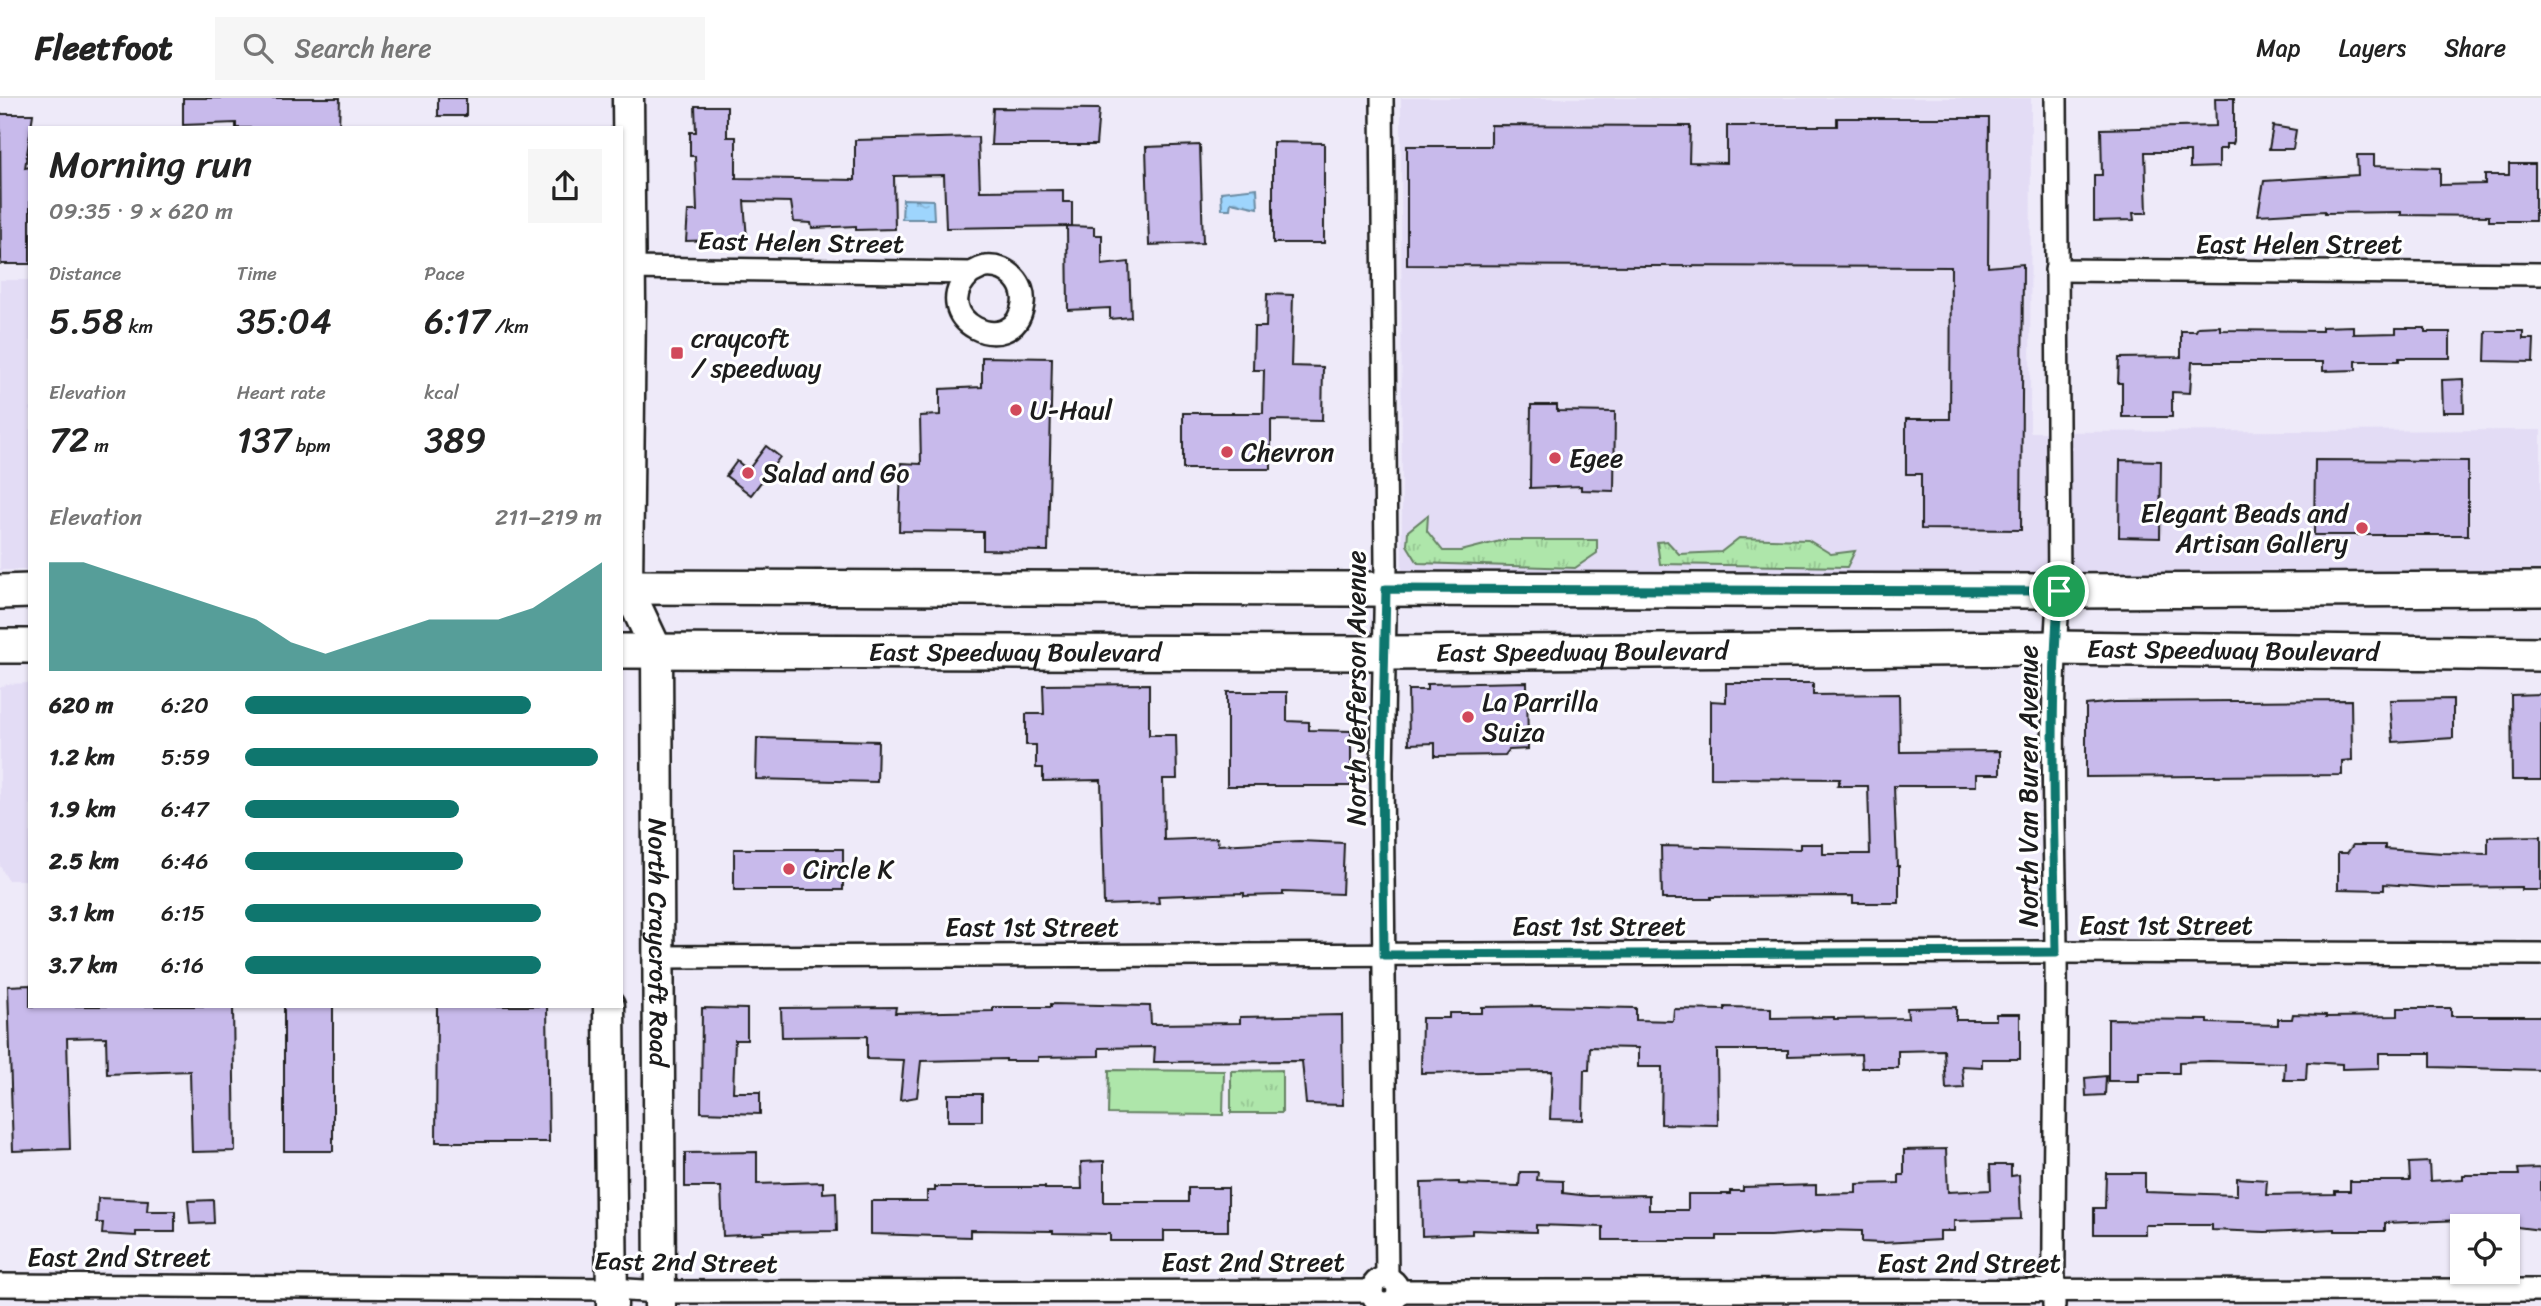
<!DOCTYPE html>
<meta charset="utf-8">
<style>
:root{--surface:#fff;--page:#f6f6f6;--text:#222;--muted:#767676;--line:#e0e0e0;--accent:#0f766e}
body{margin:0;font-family:Sriracha,sans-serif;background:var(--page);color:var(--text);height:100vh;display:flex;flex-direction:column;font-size:26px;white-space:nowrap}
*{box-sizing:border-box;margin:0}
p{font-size:23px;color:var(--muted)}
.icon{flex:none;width:38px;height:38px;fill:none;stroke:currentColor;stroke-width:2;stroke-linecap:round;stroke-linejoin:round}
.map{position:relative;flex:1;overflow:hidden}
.panel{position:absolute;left:28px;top:28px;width:595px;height:882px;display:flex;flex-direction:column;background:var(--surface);border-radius:0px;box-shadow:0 2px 5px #0004}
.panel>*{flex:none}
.tools{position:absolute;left:2450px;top:1116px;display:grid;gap:14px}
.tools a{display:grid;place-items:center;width:70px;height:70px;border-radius:0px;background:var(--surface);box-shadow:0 2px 5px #0004;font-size:35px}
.pin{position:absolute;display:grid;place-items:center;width:60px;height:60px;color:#fff;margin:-30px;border:4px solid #fff;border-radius:50%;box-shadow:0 2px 7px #0007}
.round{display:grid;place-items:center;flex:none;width:74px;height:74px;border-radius:0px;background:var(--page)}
.head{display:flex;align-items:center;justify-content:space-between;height:119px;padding:0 21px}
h1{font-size:38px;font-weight:600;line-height:52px}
.metrics{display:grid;grid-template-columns:repeat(3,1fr);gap:10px;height:119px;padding:7px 21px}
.metrics div{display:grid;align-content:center}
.metrics b{font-size:35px;font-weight:600}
.metrics small{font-size:19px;font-weight:400}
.metrics p{font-size:19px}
.chart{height:196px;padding:14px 21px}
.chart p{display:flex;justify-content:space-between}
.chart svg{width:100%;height:126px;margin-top:7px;fill:var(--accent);opacity:.7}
ul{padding:0 21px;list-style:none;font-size:23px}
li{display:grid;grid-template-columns:112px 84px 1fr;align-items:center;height:52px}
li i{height:18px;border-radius:9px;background:var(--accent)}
header{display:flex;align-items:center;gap:42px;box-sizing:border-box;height:98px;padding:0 35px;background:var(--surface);border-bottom:2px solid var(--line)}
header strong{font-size:33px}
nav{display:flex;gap:38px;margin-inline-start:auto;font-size:24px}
.search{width:490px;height:63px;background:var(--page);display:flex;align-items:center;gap:18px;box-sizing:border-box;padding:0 24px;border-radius:0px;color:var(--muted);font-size:26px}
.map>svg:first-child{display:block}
.built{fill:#e3dcf5}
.grass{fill:url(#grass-tufts);stroke:#658163;stroke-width:2}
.pitch{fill:#aee6aa;stroke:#658163;stroke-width:2}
.water{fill:url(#water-ripples);stroke:#6a8ba3;stroke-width:2}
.building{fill:#c8baeb;stroke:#1c1c1c;stroke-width:2}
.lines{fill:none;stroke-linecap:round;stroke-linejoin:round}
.street-casing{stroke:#1c1c1c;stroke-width:26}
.secondary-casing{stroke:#1c1c1c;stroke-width:35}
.primary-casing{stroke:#1c1c1c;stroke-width:38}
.street{stroke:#fff;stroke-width:21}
.secondary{stroke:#fff;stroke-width:30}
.primary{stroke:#fff;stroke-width:33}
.route-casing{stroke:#fff;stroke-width:14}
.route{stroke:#0f766e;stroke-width:9}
.poi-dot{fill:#d1495b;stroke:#fff;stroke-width:2.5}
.labels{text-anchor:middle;stroke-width:6;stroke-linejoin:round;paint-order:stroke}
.street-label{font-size:26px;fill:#1c1c1c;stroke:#fff}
.poi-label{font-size:26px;fill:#1c1c1c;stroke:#fff;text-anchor:start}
</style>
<header>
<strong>Fleetfoot</strong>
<div class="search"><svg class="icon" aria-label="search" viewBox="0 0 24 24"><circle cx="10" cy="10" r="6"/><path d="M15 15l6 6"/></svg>Search here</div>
<nav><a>Map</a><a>Layers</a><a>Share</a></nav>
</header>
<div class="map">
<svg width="2541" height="1208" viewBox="0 0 2541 1208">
<defs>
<pattern id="grass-tufts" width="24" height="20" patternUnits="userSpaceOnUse" patternTransform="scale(1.75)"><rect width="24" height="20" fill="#aee6aa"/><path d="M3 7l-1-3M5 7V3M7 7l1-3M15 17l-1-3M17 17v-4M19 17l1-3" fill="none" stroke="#95c592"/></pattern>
<pattern id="water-ripples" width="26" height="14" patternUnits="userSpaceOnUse" patternTransform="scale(1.75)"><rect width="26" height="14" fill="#9ed5fd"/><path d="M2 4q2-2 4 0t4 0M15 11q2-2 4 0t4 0" fill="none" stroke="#88b6d8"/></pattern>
</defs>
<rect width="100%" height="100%" fill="#eeeaf9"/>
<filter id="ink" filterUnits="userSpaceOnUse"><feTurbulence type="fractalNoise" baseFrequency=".0143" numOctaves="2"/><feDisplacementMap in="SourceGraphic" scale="14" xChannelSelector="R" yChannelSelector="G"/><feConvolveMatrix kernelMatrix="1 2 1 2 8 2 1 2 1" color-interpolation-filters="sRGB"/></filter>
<g filter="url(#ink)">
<g class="built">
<path d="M1401,0H2031L2030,334L2541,332V475H1402Z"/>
<rect x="0" y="182" width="30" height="290"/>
<path d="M30,585V782H8L0,768V590L7,586Z"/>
</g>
<g class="grass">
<path d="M1428,417L1427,433L1443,453H1461L1504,442H1597V455L1575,470L1418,465L1407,447L1408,433Z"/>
<path d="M1739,440L1808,442L1831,456L1855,453L1847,469L1660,466L1657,444L1667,443L1679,456L1721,454Z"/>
<path d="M1282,972V1015H1231V973Z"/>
</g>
<path class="pitch" d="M1109,972L1224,973L1223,1017L1108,1016Z"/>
<g class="water">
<path d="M1257,90L1258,110L1231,104L1230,111H1222L1221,94Z"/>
<path d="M903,101L933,102L934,121H902Z"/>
</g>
<g class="building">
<path d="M183,0H340L339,30H236V25L183,27Z"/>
<rect x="438" y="0" width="28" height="18"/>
<path d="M2215,0H2234V43L2233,46H2226V51H2219V69L2190,70V54H2145L2147,115H2133L2134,122L2094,123V77H2102L2101,31L2216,28Z"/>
<path d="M695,8H727V39H736V80L855,82V42L978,39L980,93L1063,92V104H1072V128L946,130L944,77L894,78L895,131L856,132V128L812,130L811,125L794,124L791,104L744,103L747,141L686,143L688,113H697L695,58H690V34H696Z"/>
<path d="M993,10L1099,11L1096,47H991Z"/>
<path d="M0,16H33L25,70L30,69V166H1Z"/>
<path d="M1837,20H1989L1988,169L2023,166L2021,432L1921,431V376H1906V321H1950L1951,169L1407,167V48H1491V27L1690,28L1689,64L1727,65V28H1837Z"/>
<path d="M2273,28L2296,32L2293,51H2269Z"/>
<path d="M1273,44L1324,45V145H1273Z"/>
<path d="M1200,47L1203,145L1149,147L1146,49Z"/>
<path d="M2357,57H2374V68L2440,70V87L2485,86V77H2509V66H2535V123H2489V118L2401,117V114L2325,115V113L2258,117L2264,83L2358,77Z"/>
<path d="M1067,128L1094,129V137H1102V167L1129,164L1131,219L1110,221V210L1068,212Z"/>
<path d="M1267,196L1293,197L1291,268L1323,269L1322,323L1271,322V371H1183V315H1263L1264,272H1253L1254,229H1266Z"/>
<path d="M2220,228V232L2322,233V229L2353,228V236L2396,235V230H2425V234H2450V260H2399V263H2356V272L2323,273V264H2192L2190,295L2172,294V319H2122V285H2118L2119,260L2181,259V233H2196L2198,229Z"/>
<path d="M2486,233H2523V241H2534L2533,264L2485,263Z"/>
<path d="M982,259L1052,260L1048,453L983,452V434L899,433L901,365L921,366L920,318L940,317V291L982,289Z"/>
<path d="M2463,281L2464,314H2443L2442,282Z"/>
<path d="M1531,307H1557V313L1615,314L1614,393L1581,392V388L1530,390Z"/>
<path d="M766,348L780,359L751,397L726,378L737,363L748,372Z"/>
<path d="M2120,362L2161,363L2160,440L2119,439Z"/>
<path d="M2315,362L2468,363V437H2314Z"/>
<path d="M1527,584L1528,651L1509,652L1505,657L1435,658V645L1409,646L1408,592H1427V586Z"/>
<path d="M1726,585H1813V597L1899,596L1900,654L2000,653V676H1976V688H1894L1897,768H1899V805H1853V798L1711,799V801H1662L1661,748L1800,751V746H1823V756H1870L1868,688H1837L1840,681L1711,680V603L1726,604Z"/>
<path d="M1149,586V637H1176L1177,681H1163L1164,742L1217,740L1218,747L1299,743L1344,745L1342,796L1283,794V797L1244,798V795L1158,798L1159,805L1104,807L1101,682L1043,683V670H1036V647H1026V616H1044L1043,587Z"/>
<path d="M1227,594H1287V623L1309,624V632L1351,633V688H1227Z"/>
<path d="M2541,596V682H2512L2511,597Z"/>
<path d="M2453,601V640L2393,644L2390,602Z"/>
<path d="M2351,602L2352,662L2342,663V677L2086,679V607L2115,604Z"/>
<path d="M757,640L878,643L877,684L756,681Z"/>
<path d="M2541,738V792H2521V789L2441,790L2384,786V792L2338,791V755H2347L2353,747H2385V751L2443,755L2488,756V739Z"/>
<rect x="734" y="751" width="109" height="41"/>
<path d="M30,887V908H233L235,1053L192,1054L190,973L107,976L106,939L67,940L70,1051L13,1053L8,888Z"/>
<path d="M1051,906L1150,908L1151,926L1240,925V919L1342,917L1343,1007L1306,1006L1302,963L1154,964L1155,949L1099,950V958L1038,959V963H1006V961L921,963L917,999L900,1002L904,962L867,961V938L782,939L781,910L896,909L895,915L993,913V909H1051Z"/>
<rect x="284" y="908" width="49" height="145"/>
<path d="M437,908H547L549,1044H436Z"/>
<path d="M1542,908L1636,910V922L1673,923L1674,911L1725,912V909L1771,910V920L1834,919V921L1908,920L1907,910L1956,909V922H1996V916H2020V961H1982V969L1962,968L1964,990L1946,991L1944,952L1898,953V970H1862L1861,956L1788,958V952H1717L1718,1027L1661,1026L1662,969H1638V950L1590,949L1589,972H1584L1583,1022L1550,1021L1552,973L1421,975L1422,920H1449V915H1482V909Z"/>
<path d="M702,910L747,911V942H735L733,994H760V1016L701,1014Z"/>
<path d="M2398,910H2451V918H2541V972L2431,969V955H2379V970L2342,971V966L2307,964L2306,982H2284L2285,965L2208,963L2179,964V975H2139V983H2108V921L2208,922V925L2278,927V921H2292L2293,916L2326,917V919L2398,918Z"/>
<path d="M2106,978L2105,997L2086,998L2085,980Z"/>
<rect x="948" y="996" width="34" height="27"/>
<path d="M1946,1051L1948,1094L1991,1092L1990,1067H2011V1078L2019,1077L2021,1121L1954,1123V1133H1940V1142L1882,1145L1862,1144V1133L1822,1132V1134L1770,1138H1717V1142H1603V1129L1536,1127V1134L1472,1132V1136L1422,1138L1421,1085L1459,1084V1086L1519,1088L1520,1074H1538L1537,1082L1563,1083V1095L1589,1098L1649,1097V1112H1688V1096H1730V1093H1743V1089L1816,1087V1096L1856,1095V1086L1899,1085V1077H1904V1052Z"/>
<path d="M757,1054V1086L823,1084V1095L836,1094L837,1133L764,1134V1136L723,1138L721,1089H685V1055Z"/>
<path d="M1104,1063V1104H1188V1090H1228V1133H1164V1143H1110V1136L1053,1135V1133L970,1132V1139L871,1136V1103H927V1093H935V1089H1045V1091H1082L1081,1064Z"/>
<path d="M2429,1064L2430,1083L2463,1081V1077H2519L2518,1071L2541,1070V1132L2517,1129H2463V1122L2385,1125V1133H2335V1131L2265,1134L2212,1132V1127H2145V1136H2094V1110H2105L2106,1075H2145V1094L2237,1097V1080L2267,1082L2266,1097L2335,1096V1093H2350V1083H2410L2409,1065Z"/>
<path d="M98,1100L148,1102L147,1113H175V1134H136V1138L102,1136L103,1125H97Z"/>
<path d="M213,1102L214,1125L190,1126L188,1103Z"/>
</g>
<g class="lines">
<g class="street-casing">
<g id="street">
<path d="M1382,0L1386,466L1382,674L1387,1180"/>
<path d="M629,170L971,175C976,173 982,169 986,169C1008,167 1026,186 1023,206C1014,266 922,220 971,175"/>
<path d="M2056,172L2541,176"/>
<path d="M657,859L2056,854L2541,856"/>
<circle cx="1385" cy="1193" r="13"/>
<path d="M0,1187L612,1191L660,1194L1372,1193"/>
<path d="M1398,1193L2541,1192"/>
<path d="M2054,1208C2053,1090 2057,971 2056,853C2055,733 2049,612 2059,493L2056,0"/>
</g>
</g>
<g class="secondary-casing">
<g id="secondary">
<path id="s1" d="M627,489L657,553L660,1208"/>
<path d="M621,503L627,489L630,205L628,0"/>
<path d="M609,908L612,1208"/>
</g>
</g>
<g class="primary-casing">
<g id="primary">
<path d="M621,489L2059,493L2541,491"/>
<path d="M0,494L30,493"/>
<path d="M0,548H30"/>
<path id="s2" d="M621,553L1386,555L2054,550L2541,556"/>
</g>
</g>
<use href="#street" class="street"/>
<use href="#secondary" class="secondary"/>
<use href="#primary" class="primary"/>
</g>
</g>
<g class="lines" filter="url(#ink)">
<g class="route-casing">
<path id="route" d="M1386,491L2059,493C2049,613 2054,734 2056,854L1384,857L1382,674Z"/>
</g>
<use href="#route" class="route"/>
</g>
<g class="poi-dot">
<rect x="670" y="248" width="14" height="14" rx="3.5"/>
<circle cx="1016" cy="312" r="7"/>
<circle cx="1227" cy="354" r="7"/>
<circle cx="1555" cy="360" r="7"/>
<circle cx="748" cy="375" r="7"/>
<circle cx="2362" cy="430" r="7"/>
<circle cx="1468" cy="619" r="7"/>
<circle cx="789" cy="771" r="7"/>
</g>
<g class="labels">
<g class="street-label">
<text transform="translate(801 144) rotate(1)" y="9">East Helen Street</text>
<text x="2299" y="155">East Helen Street</text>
<text dy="9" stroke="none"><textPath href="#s2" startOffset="1612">East Speedway Boulevard</textPath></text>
<text dy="9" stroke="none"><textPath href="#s2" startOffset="394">East Speedway Boulevard</textPath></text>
<text dy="9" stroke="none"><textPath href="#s2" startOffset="961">East Speedway Boulevard</textPath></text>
<text transform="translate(1356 590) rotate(-90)" y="9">North Jefferson Avenue</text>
<text transform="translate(2028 688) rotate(-90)" y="9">North Van Buren Avenue</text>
<text x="2166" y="836">East 1st Street</text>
<text x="1599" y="837">East 1st Street</text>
<text x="1032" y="838">East 1st Street</text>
<text dy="9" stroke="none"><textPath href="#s1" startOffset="362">North Craycroft Road</textPath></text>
<text x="119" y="1168">East 2nd Street</text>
<text transform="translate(686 1164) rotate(1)" y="9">East 2nd Street</text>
<text x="1253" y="1173">East 2nd Street</text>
<text x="1969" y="1174">East 2nd Street</text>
</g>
<g class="poi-label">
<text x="691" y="249">craycoft<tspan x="691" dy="30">/ speedway</tspan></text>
<text x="1030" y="321">U-Haul</text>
<text x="1241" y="363">Chevron</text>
<text x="1569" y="369">Egee</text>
<text x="762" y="384">Salad and Go</text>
<text x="2348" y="424" text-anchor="end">Elegant Beads and<tspan x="2348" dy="30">Artisan Gallery</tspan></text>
<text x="1482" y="613">La Parrilla<tspan x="1482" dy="30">Suiza</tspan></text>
<text x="803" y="780">Circle K</text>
</g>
</g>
</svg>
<div class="tools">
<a><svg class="icon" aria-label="locate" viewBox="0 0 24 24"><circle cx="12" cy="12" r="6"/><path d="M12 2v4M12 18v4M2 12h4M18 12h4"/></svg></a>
</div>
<div class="pin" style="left:2059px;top:493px;background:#1e9e55"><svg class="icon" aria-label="arrive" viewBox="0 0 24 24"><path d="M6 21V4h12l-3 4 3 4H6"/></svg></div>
<section class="panel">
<div class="head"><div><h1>Morning run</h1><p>09:35 · 9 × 620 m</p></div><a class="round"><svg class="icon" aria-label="share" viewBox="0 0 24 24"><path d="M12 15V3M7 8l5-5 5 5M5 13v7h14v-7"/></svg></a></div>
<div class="metrics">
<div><p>Distance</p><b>5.58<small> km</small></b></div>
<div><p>Time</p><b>35:04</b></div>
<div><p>Pace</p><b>6:17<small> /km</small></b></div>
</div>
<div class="metrics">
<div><p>Elevation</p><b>72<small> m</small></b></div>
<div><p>Heart rate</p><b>137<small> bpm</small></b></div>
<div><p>kcal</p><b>389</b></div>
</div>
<div class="chart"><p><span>Elevation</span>211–219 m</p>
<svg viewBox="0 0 160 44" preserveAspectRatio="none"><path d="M0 44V6L10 6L20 10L30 14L40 18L50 22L60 26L70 34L80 38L90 34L100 30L110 26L120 26L130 26L140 22L150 14L160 6V44z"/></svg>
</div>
<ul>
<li><b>620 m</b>6:20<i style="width:80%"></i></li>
<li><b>1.2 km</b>5:59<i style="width:99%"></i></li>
<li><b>1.9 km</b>6:47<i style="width:60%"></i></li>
<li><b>2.5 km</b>6:46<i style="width:61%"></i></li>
<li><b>3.1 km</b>6:15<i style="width:83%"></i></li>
<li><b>3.7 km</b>6:16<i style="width:83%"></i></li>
</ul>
</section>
</div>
